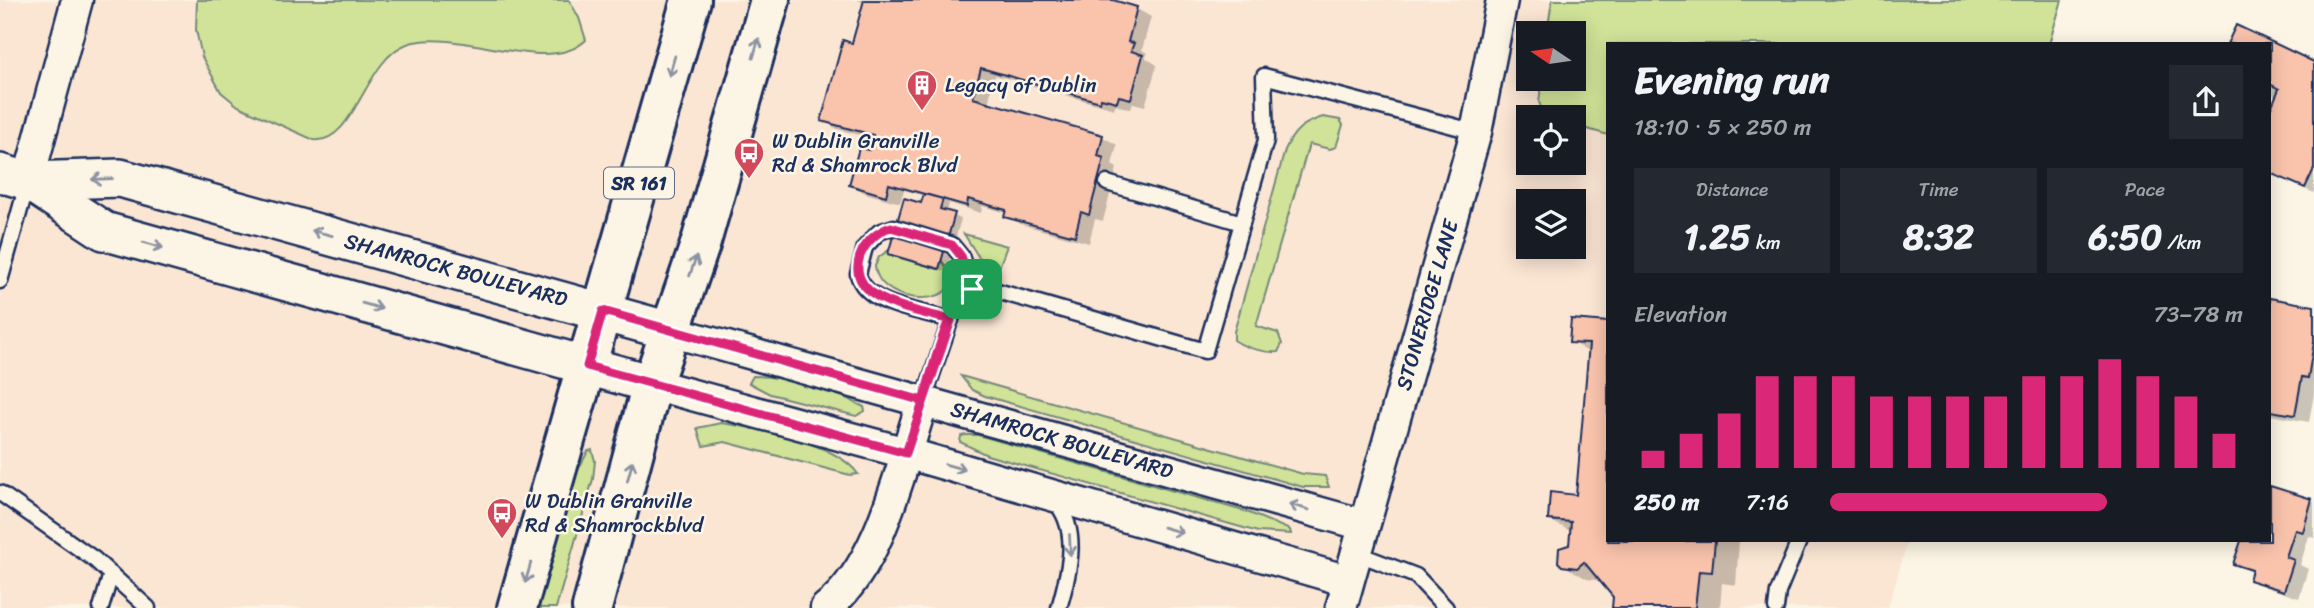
<!DOCTYPE html>
<meta charset="utf-8">
<style>
:root{--surface:#171b24;--page:#242831;--text:#f1f3f6;--muted:#9ea1a6;--accent:#db2777}
body{margin:0;font-family:Sriracha,sans-serif;background:var(--page);color:var(--text);height:100vh;display:flex;flex-direction:column;font-size:26px;white-space:nowrap}
*{box-sizing:border-box;margin:0}
p{font-size:23px;color:var(--muted)}
.icon{flex:none;width:38px;height:38px;fill:none;stroke:currentColor;stroke-width:2;stroke-linecap:round;stroke-linejoin:round}
.map{position:relative;flex:1;overflow:hidden}
.details{position:absolute;left:1606px;top:42px;width:665px;height:500px;display:flex;flex-direction:column;background:var(--surface);border-radius:0px;box-shadow:0 4px 18px #0003}
.details>*{flex:none}
.needle{width:46px;rotate:283deg}
.buttons{position:absolute;left:1516px;top:21px;display:grid;gap:14px}
.buttons a{display:grid;place-items:center;width:70px;height:70px;border-radius:0px;background:var(--surface);box-shadow:0 4px 18px #0003;font-size:35px}
.pin{position:absolute;display:grid;place-items:center;width:60px;height:60px;color:#fff;margin:-30px;border-radius:14px;box-shadow:0 4px 10px #0006}
.round{display:grid;place-items:center;flex:none;width:74px;height:74px;border-radius:0px;background:var(--page)}
.overview{display:flex;align-items:center;justify-content:space-between;height:119px;padding:0 28px}
h1{font-size:38px;font-weight:800;line-height:52px}
.figures{display:grid;grid-template-columns:repeat(3,1fr);gap:10px;height:119px;padding:7px 28px}
.figures div{display:grid;align-content:center;border-radius:0px;background:var(--page);text-align:center}
.figures b{font-size:35px;font-weight:800}
.figures small{font-size:19px;font-weight:400}
.figures p{font-size:19px}
.chart{height:196px;padding:14px 28px}
.chart p{display:flex;justify-content:space-between}
.chart svg{width:100%;height:126px;margin-top:7px;stroke:var(--accent);stroke-width:6}
ul{padding:0 28px;list-style:none;font-size:23px}
li{display:grid;grid-template-columns:112px 84px 1fr;align-items:center;height:52px}
li i{height:18px;border-radius:9px;background:var(--accent)}
.map>svg:first-child{display:block}
.built{fill:#fbe6d4;fill-rule:evenodd}
.green{fill:#d0e398;stroke:#76897b;stroke-width:2}
.shadow{fill:#0003}
.building{fill:#f9c3ac;stroke:#1b2f5e;stroke-width:2}
.lines{fill:none;stroke-linecap:round;stroke-linejoin:round}
.service-casing{stroke:#1b2f5e;stroke-width:19}
.minor-casing{stroke:#1b2f5e;stroke-width:35}
.tertiary-casing{stroke:#1b2f5e;stroke-width:42}
.primary-casing{stroke:#1b2f5e;stroke-width:44}
.service{stroke:#fcf5e5;stroke-width:14}
.minor{stroke:#fcf5e5;stroke-width:30}
.tertiary{stroke:#fcf5e5;stroke-width:37}
.primary{stroke:#fcf5e5;stroke-width:38}
.oneway{stroke:#8c92a2}
.route-casing{stroke:#fff;stroke-width:14}
.route{stroke:#db2777;stroke-width:9}
.labels{text-anchor:middle;stroke-width:5;stroke-linejoin:round;paint-order:stroke}
.shield{fill:#fcf5e5;stroke:#5e6a86;stroke-width:2}
.shield-label{font-size:19px;font-weight:bold;fill:#1b2f5e}
.poi-label{font-size:21px;fill:#1b2f5e;stroke:#fcf5e5;text-anchor:start}
.street-label{font-size:21px;fill:#1b2f5e;stroke:#fcf5e5}
</style>
<div class="map">
<svg width="2314" height="608" viewBox="0 0 2314 608">
<rect width="100%" height="100%" fill="#fcf5e5"/>
<filter id="ink" filterUnits="userSpaceOnUse"><feTurbulence type="fractalNoise" baseFrequency=".0143" numOctaves="2"/><feDisplacementMap in="SourceGraphic" scale="14" xChannelSelector="R" yChannelSelector="G"/><feConvolveMatrix kernelMatrix="1 2 1 2 8 2 1 2 1" color-interpolation-filters="sRGB"/></filter>
<g filter="url(#ink)">
<path class="built" d="M0,0H1552L1547,33H1528V79H1542L1539,102L1546,117H1528V163H1573V125L1608,135V541H1908L1888,608H0ZM1528,201H1573V247H1528Z"/>
<g class="green">
<path d="M197,0H569L579,18L586,40C548,77 457,27 407,44C365,59 355,144 314,140L238,106L221,92L202,57L196,30Z"/>
<path d="M1552,0H2062L2049,44H1608V135L1573,125V117H1545L1539,102L1542,79H1573V33H1547Z"/>
<path d="M1323,117L1340,120L1343,125L1336,147L1330,149L1309,144L1256,326L1278,333L1282,344L1278,352C1265,353 1245,348 1234,340V332L1285,150C1294,130 1303,123 1323,117Z"/>
<path d="M964,234L1007,246L996,275L985,267Z"/>
<path d="M889,250L888,254L938,269L941,260C981,308 879,311 875,266L879,257Z"/>
<path d="M753,376C788,376 832,390 864,407L865,411L856,416L770,394L749,383Z"/>
<path d="M961,376L1303,474L1325,476L1329,487H1303L985,396L972,390Z"/>
<path d="M721,423C757,428 837,443 858,474L850,475L725,442L703,446L697,428Z"/>
<path d="M966,435H978L1247,512L1290,530L1291,534L1258,532L987,455L960,442L961,436Z"/>
<path d="M592,450L595,461L593,479L556,608H537L574,478L588,451Z"/>
</g>
<g class="shadow">
<path d="M857,0H1107L1137,9L1151,17L1142,50L1147,53L1146,58L1157,65L1145,106L1133,103L1131,109L1115,105L1114,109L995,75L988,104L1103,137L1117,145L1112,165L1117,168L1103,221L1095,219L1089,243L1020,224L1007,213L982,206L981,213L949,203L947,213L961,219L946,272L890,253L925,196L904,190L900,203L865,193L851,184L870,152L874,139L837,129L823,120L854,45L866,3Z"/>
<path d="M2270,44L2314,64V193L2270,173V114L2277,97L2270,93Z"/>
<path d="M2270,300L2314,307V394L2309,422L2270,415Z"/>
<path d="M1573,320L1608,323V541H1739L1736,585L1722,583L1720,608H1614V596L1602,581L1587,579L1563,565L1570,546L1572,532L1549,520L1577,496L1590,353L1571,342Z"/>
<path d="M2270,488L2314,502V538L2309,536L2300,565L2308,569L2299,598L2265,587L2251,579L2253,572L2235,563L2241,541H2270Z"/>
</g>
<g class="building">
<path d="M864,0H1113L1137,7L1128,42L1134,43L1131,51L1143,55L1131,99L1119,96L1117,102L1101,98L1100,102L981,68L973,98L1103,135L1098,156L1104,158L1089,215L1081,212L1075,236L1004,217L1006,210L968,199L967,206L889,184L886,196L849,185L859,148L869,150L873,135L821,121L843,40L852,43Z"/>
<path d="M2236,25L2314,62V169L2305,188L2270,173V110L2279,89L2270,84V44H2227Z"/>
<path d="M924,194L943,199L940,209L955,213L939,269L888,254L904,198L921,203Z"/>
<path d="M2270,298L2314,306V342L2308,378L2302,377L2295,415L2270,411Z"/>
<path d="M1571,319L1608,322V541H1715L1712,572L1699,571L1695,608H1612L1613,597L1584,562L1577,568L1562,566L1558,562L1559,548L1569,545L1571,522L1548,520L1550,492L1576,495L1589,344L1569,343Z"/>
<path d="M2270,486L2312,499L2303,532L2295,530L2286,557L2294,560L2284,591L2249,580L2252,570L2233,564L2241,541H2270Z"/>
</g>
<g class="lines">
<g class="service-casing">
<g id="service">
<path d="M1107,183L1242,223"/>
<path d="M0,281L28,181"/>
<path d="M951,320C923,311 865,306 858,274L865,247L879,232L894,227L952,245L961,256L972,289"/>
<path d="M923,401L956,304C964,291 974,287 990,289L1205,351L1266,140L1264,76L1476,132"/>
<path d="M0,493L94,559L148,608"/>
<path d="M1052,498C1082,528 1069,572 1059,608"/>
<path d="M1356,553L1416,576L1446,608"/>
<path d="M101,608L111,574"/>
<path d="M1776,608L1778,592L1799,541"/>
</g>
</g>
<g class="minor-casing">
<g id="minor">
<path d="M28,181L77,0"/>
<path d="M670,331L1364,525"/>
<path d="M652,384L906,453L1348,581"/>
<path d="M826,608C881,566 901,465 923,401"/>
<path d="M1341,608L1476,132L1502,0"/>
</g>
</g>
<g class="tertiary-casing">
<g id="tertiary">
<path d="M0,173L28,181L104,231L652,384"/>
<path d="M28,181L120,178L670,331"/>
</g>
</g>
<g class="primary-casing">
<g id="primary">
<path d="M517,608L691,0"/>
<path d="M592,608L652,384L701,242L770,0"/>
</g>
</g>
<use href="#service" class="service"/>
<use href="#minor" class="minor"/>
<use href="#tertiary" class="tertiary"/>
<use href="#primary" class="primary"/>
</g>
<defs><path id="oneway-shaft" d="M-6 0H5M1.5-3L5.5 0L1.5 3" fill="none" stroke-width="1.6" stroke-linecap="round" stroke-linejoin="round" transform="scale(1.75)"/></defs>
<g class="oneway">
<use href="#oneway-shaft" transform="translate(756 48) rotate(-74)"/>
<use href="#oneway-shaft" transform="translate(672 66) rotate(106)"/>
<use href="#oneway-shaft" transform="translate(102 179) rotate(178)"/>
<use href="#oneway-shaft" transform="translate(322 233) rotate(-165)"/>
<use href="#oneway-shaft" transform="translate(153 245) rotate(16)"/>
<use href="#oneway-shaft" transform="translate(693 266) rotate(-71)"/>
<use href="#oneway-shaft" transform="translate(372 306) rotate(16)"/>
<use href="#oneway-shaft" transform="translate(955 467) rotate(16)"/>
<use href="#oneway-shaft" transform="translate(630 471) rotate(-75)"/>
<use href="#oneway-shaft" transform="translate(1299 507) rotate(-164)"/>
<use href="#oneway-shaft" transform="translate(1173 530) rotate(16)"/>
<use href="#oneway-shaft" transform="translate(1070 545) rotate(87)"/>
<use href="#oneway-shaft" transform="translate(528 573) rotate(106)"/>
</g>
</g>
<g class="lines" filter="url(#ink)">
<g class="route-casing">
<path id="route" d="M972,289L961,256L952,245L891,227C877,231 865,243 860,256C844,302 921,311 951,320L906,453L587,366L603,311L923,401C932,374 948,300 972,289"/>
</g>
<use href="#route" class="route"/>
</g>
<defs>
<g id="building-pin" transform="scale(1.575)"><path d="M0 17L-7.5 6A9.5 9.5 0 1 1 7.5 6Z" fill="#d1495b" stroke="#fcf5e5"/><path d="M-4-6H4V6H1V3H-1V6H-4ZM-2.5-4.3h1.7v1.8h-1.7ZM.8-4.3h1.7v1.8H.8ZM-2.5-1h1.7V.8h-1.7ZM.8-1h1.7V.8H.8Z" fill="#fff"/></g>
<g id="bus-pin" transform="scale(1.575)"><path d="M0 17L-7.5 6A9.5 9.5 0 1 1 7.5 6Z" fill="#d1495b" stroke="#fcf5e5"/><path d="M-5-6H5V4H4V6H2V4H-2V6H-4V4H-5ZM-3.5-4V0h7V-4ZM-3.5 1.2v1.5H-2V1.2ZM2 1.2v1.5H3.5V1.2Z" fill="#fff"/></g>
</defs>
<g fill-rule="evenodd">
<use href="#building-pin" x="922" y="85"/>
<use href="#bus-pin" x="749" y="153"/>
<use href="#bus-pin" x="502" y="513"/>
</g>
<g class="labels">
<rect class="shield" x="604" y="167.5" width="70" height="31" rx="5"/>
<g class="shield-label">
<text x="639" y="190">SR 161</text>
</g>
<g class="poi-label">
<text x="945" y="92">Legacy of Dublin</text>
<text x="772" y="148">W Dublin Granville<tspan x="772" dy="24">Rd &amp; Shamrock Blvd</tspan></text>
<text x="525" y="508">W Dublin Granville<tspan x="525" dy="24">Rd &amp; Shamrockblvd</tspan></text>
</g>
<g class="street-label">
<text transform="translate(456 270) rotate(15)" y="7">SHAMROCK BOULEVARD</text>
<text transform="translate(1427 305) rotate(-74)" y="7">STONERIDGE LANE</text>
<text transform="translate(1062 440) rotate(16)" y="7">SHAMROCK BOULEVARD</text>
</g>
</g>
</svg>
<div class="buttons">
<a><svg class="needle" viewBox="-14 -14 28 28"><path d="M0-13l5 13h-10z" fill="#e53935"/><path d="M0 13l5-13h-10z" fill="#9ea1a6"/></svg></a>
<a><svg class="icon" aria-label="locate" viewBox="0 0 24 24"><circle cx="12" cy="12" r="6"/><path d="M12 2v4M12 18v4M2 12h4M18 12h4"/></svg></a>
<a><svg class="icon" aria-label="layers" viewBox="0 0 24 24"><path d="M12 4l9 5-9 5-9-5zM3 14l9 5 9-5"/></svg></a>
</div>
<div class="pin" style="left:972px;top:289px;background:#1e9e55"><svg class="icon" aria-label="arrive" viewBox="0 0 24 24"><path d="M6 21V4h12l-3 4 3 4H6"/></svg></div>
<section class="details">
<div class="overview"><div><h1>Evening run</h1><p>18:10 · 5 × 250 m</p></div><a class="round"><svg class="icon" aria-label="share" viewBox="0 0 24 24"><path d="M12 15V3M7 8l5-5 5 5M5 13v7h14v-7"/></svg></a></div>
<div class="figures">
<div><p>Distance</p><b>1.25<small> km</small></b></div>
<div><p>Time</p><b>8:32</b></div>
<div><p>Pace</p><b>6:50<small> /km</small></b></div>
</div>
<div class="chart"><p><span>Elevation</span>73–78 m</p>
<svg viewBox="0 0 160 44" preserveAspectRatio="none"><path d="M5 44V38M15 44V32M25 44V25M35 44V12M45 44V12M55 44V12M65 44V19M75 44V19M85 44V19M95 44V19M105 44V12M115 44V12M125 44V6M135 44V12M145 44V19M155 44V32"/></svg>
</div>
<ul>
<li><b>250 m</b>7:16<i style="width:67%"></i></li>
</ul>
</section>
</div>
